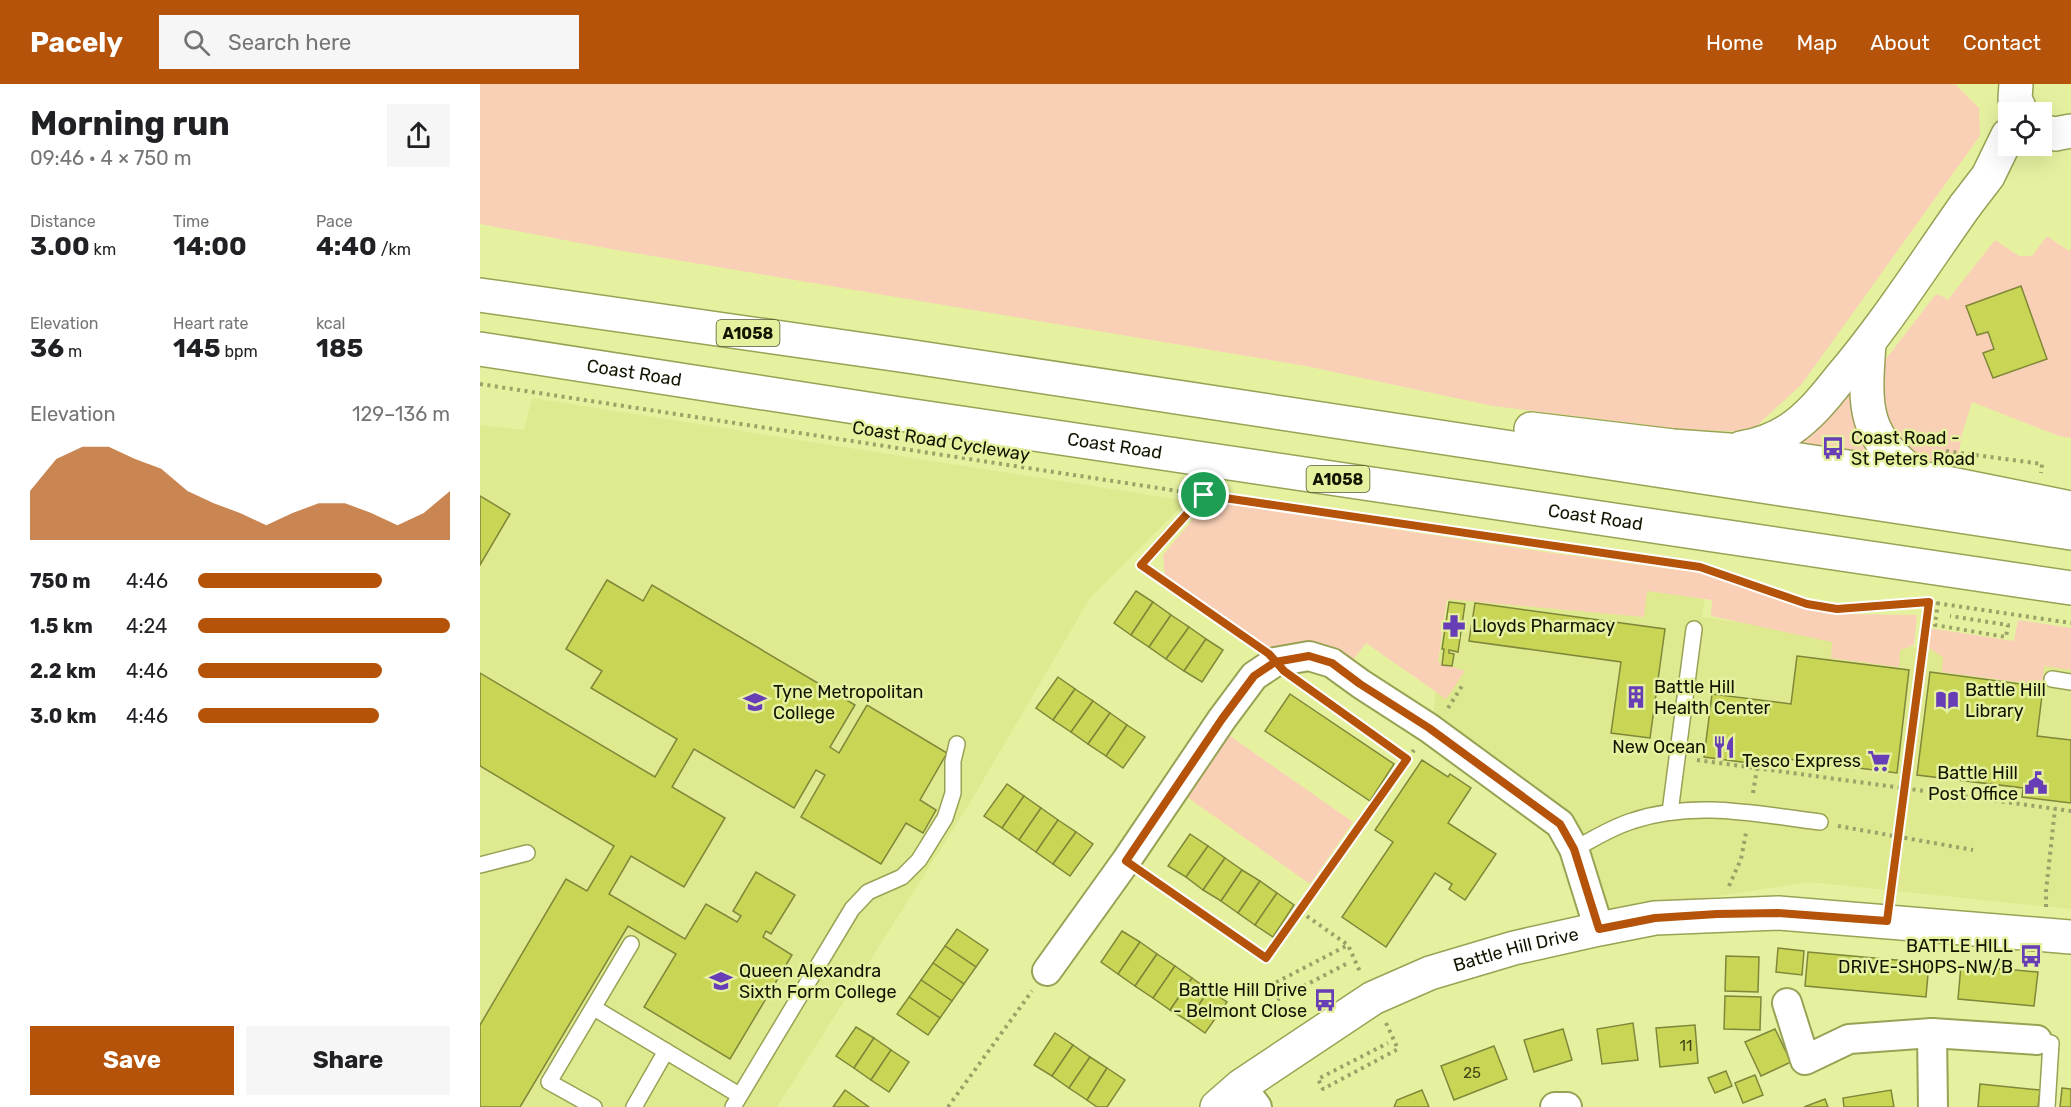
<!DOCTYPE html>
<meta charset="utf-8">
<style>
:root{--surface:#fff;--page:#f6f6f6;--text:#202124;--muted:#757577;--accent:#b45309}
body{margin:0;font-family:Rubik,sans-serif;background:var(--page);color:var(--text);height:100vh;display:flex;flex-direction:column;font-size:22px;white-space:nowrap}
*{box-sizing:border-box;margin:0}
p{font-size:20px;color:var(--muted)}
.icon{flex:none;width:33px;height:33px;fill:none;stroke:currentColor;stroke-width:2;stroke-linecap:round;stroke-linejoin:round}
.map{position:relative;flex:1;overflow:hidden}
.panel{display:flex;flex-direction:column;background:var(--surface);width:480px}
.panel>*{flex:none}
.buttons{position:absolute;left:1518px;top:18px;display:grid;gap:12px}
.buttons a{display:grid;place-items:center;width:54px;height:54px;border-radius:0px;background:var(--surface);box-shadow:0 6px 24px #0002;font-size:30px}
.pin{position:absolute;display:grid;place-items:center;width:51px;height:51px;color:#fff;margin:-26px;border:3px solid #fff;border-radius:50%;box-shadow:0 2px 6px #0007}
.round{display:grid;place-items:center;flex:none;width:63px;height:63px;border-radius:0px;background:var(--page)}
.head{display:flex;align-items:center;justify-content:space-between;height:102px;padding:0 30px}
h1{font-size:33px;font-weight:700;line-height:45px}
.stats{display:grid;grid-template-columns:repeat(3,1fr);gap:9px;height:102px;padding:6px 30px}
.stats div{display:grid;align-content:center}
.stats b{font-size:26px;font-weight:700}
.stats small{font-size:16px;font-weight:400}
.stats p{font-size:16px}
.chart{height:168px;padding:12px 30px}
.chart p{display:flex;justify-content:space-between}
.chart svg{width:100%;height:108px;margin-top:6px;fill:var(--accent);opacity:.7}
.button{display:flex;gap:12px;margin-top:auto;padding:12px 30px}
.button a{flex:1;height:69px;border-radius:0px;background:var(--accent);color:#fff;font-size:24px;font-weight:700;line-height:69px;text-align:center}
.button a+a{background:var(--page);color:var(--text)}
ul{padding:0 30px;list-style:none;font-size:20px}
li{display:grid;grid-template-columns:96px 72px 1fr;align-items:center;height:45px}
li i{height:15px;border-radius:8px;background:var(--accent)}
header{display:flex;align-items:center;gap:36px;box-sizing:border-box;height:84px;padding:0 30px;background:var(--accent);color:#fff}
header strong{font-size:28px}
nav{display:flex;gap:33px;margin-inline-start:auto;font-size:21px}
.search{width:420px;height:54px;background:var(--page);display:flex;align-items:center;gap:15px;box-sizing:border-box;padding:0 21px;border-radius:0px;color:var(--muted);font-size:22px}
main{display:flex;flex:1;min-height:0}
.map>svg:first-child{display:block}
.built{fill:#dee990}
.green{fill:#f9d0b6}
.building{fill:#c9d554;stroke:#7f8739;stroke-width:1.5}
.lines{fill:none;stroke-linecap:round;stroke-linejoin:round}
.service-casing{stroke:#99a254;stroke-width:18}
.minor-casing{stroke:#99a254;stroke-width:32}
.tertiary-casing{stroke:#99a254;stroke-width:36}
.trunk-casing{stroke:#99a254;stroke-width:36}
.path{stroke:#9aa267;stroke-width:4;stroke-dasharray:3 4.5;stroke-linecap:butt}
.service{stroke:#fff;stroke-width:15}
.minor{stroke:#fff;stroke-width:28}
.tertiary{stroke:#fff;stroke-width:33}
.trunk{stroke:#fff;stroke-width:33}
.route-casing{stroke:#fff;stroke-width:12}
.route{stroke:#b45309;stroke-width:8}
.labels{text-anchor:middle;stroke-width:5;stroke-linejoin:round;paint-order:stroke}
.number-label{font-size:15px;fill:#404515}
.shield{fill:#e6f1a0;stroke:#525730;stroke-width:1.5}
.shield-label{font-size:16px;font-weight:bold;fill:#131500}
.street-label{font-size:18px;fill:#131500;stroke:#e6f1a0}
.poi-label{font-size:18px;fill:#131500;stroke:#e6f1a0;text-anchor:start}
</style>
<header>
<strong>Pacely</strong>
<div class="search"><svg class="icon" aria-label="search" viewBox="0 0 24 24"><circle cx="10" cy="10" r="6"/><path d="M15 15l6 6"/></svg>Search here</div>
<nav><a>Home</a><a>Map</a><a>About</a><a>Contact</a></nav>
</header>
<main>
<section class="panel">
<div class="head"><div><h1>Morning run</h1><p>09:46 · 4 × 750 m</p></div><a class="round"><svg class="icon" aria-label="share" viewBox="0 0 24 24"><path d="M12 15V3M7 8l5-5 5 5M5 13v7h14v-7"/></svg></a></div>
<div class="stats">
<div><p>Distance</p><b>3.00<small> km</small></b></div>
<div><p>Time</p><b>14:00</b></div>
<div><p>Pace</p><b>4:40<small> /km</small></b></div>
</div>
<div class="stats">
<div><p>Elevation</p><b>36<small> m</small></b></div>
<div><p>Heart rate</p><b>145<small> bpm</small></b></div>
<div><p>kcal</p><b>185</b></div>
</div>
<div class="chart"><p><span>Elevation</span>129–136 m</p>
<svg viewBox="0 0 160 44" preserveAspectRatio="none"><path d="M0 44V24L10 11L20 6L30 6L40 11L50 15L60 24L70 29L80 33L90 38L100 33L110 29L120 29L130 33L140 38L150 33L160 24V44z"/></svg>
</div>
<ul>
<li><b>750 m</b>4:46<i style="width:73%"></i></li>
<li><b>1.5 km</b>4:24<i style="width:100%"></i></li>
<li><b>2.2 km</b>4:46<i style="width:73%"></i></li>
<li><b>3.0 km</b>4:46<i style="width:72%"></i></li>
</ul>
<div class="button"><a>Save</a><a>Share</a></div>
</section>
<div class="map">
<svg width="1591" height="1023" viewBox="0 0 1591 1023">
<rect width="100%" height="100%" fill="#e6f1a0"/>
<g class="built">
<path d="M52,314L707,417L610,514L488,722L297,1023H0V341L44,346Z"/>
<path d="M971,500L1226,504L1222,533L1591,586V825L1329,798L1120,830L1091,734L953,637L958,579Z"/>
</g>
<g class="green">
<path d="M0,0H1475L1499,24L1500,52L1321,301L1270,348L1201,345L1013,322L826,282L131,165L0,140Z"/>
<path d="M1567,152L1589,167L1591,165V354L1579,352L1492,318L1482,350L1476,386L1434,374L1404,335L1399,284L1456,210L1466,214L1467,217L1515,156L1539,172H1552Z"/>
<path d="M1373,300C1370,328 1375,342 1389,366L1385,371L1317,364L1313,358Z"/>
<path d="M736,418L1051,466L1221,489L1324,525L1356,530L1437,531L1434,561L1420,566L1419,583L1351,574L1352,558L1231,532L1232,516L1167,507L1164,533L967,515L958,578L985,587L966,615L886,559L872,577L792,567L685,493L683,471L720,427Z"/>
<path d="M1538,536L1591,544V586L1564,582L1562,601L1462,588L1463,573L1447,563L1449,544L1534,557Z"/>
<path d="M747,650L873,738L830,800L704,711Z"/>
</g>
<g class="building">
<path d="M1541,202L1567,275L1513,294L1503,269L1514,265L1508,248L1497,251L1486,222Z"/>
<path d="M0,412L30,430L0,481Z"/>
<path d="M127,496L163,517L172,501L375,621L350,663L359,669L387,621L467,669L440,716L456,726L443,749L426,739L401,780L321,733L345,691L336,686L314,724L214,665L192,703L245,734L204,803L151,772L129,810L205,855L226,820L257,838L261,832L253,827L276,788L315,811L291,850L286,847L283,853L312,871L250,975L164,923L196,870L148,842L40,1023H0V941L86,795L107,807L134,762L0,682V589L175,693L197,655L111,604L122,587L86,565Z"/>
<path d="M656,507L673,518L651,551L634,539Z"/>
<path d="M673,518L691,531L669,563L651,551Z"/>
<path d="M969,518L985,520L978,568L969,566V569L974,570L972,582L962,581L964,565H962Z"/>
<path d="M995,519L1185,545L1170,654L1131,649L1141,578L989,557Z"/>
<path d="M691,531L709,543L686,575L669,563Z"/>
<path d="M709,543L726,555L704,587L686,575Z"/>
<path d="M726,555L743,566L722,598L704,587Z"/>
<path d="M1317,572L1429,586L1417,689L1308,675L1307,684L1224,673L1232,610L1311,620Z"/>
<path d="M1450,588L1563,603L1557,652L1591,656V719L1542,713L1543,704L1437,691Z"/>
<path d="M578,593L595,605L573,636L556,624Z"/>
<path d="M595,605L613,617L591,648L573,636Z"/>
<path d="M810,610L914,680L890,717L785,647Z"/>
<path d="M613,617L630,629L608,660L591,648Z"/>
<path d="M630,629L647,641L626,672L608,660Z"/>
<path d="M647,641L665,653L643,684L626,672Z"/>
<path d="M942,676L968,693L970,690L991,704L968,739L1016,770L985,816L969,805L972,800L955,789L906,863L862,833L913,758L895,746Z"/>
<path d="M527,700L544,712L522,744L504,732Z"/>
<path d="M544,712L561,724L539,756L522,744Z"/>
<path d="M561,724L578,736L556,768L539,756Z"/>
<path d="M578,736L596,748L573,780L556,768Z"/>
<path d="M596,748L613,760L590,792L573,780Z"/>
<path d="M710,750L728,762L706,793L688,782Z"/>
<path d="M728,762L745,774L723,806L706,793Z"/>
<path d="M745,774L762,786L741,817L723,806Z"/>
<path d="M762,786L780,797L758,829L741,817Z"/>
<path d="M780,797L797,809L775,841L758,829Z"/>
<path d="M797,809L814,821L793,853L775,841Z"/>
<path d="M477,845L508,866L496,883L465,862Z"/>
<path d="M642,847L660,858L638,890L621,878Z"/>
<path d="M660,858L677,870L655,902L638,890Z"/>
<path d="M465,862L496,883L484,900L453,879Z"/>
<path d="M1298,864L1324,867L1322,891L1296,888Z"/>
<path d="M1328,868L1449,879L1446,913L1325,902Z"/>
<path d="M677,870L695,882L673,914L655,902Z"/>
<path d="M1246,872L1279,873L1278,908L1245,907Z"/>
<path d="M453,879L484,900L472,917L441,896Z"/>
<path d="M1481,881L1558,888L1554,922L1478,915Z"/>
<path d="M695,882L712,894L690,926L673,914Z"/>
<path d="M712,894L729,906L708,937L690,926Z"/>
<path d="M441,896L472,917L460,934L429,913Z"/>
<path d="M729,906L747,918L725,949L708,937Z"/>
<path d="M1245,912L1281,913L1280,946L1244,945Z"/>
<path d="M429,913L460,934L448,951L417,930Z"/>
<path d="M1153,939L1158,976L1122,980L1117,945Z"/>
<path d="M1215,941L1218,979L1180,983L1176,944Z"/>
<path d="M376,943L394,954L374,984L356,972Z"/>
<path d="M1083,945L1092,976L1054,988L1044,956Z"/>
<path d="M1295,945L1311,978L1281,992L1265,958Z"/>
<path d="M575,949L593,961L572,992L554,981Z"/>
<path d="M394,954L411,966L391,996L374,984Z"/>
<path d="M593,961L610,973L589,1004L572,992Z"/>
<path d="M1014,962L1027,995L974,1016L961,982Z"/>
<path d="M411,966L429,978L409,1008L391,996Z"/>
<path d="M610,973L627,984L607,1016L589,1004Z"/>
<path d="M627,984L645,996L627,1023H617L607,1016Z"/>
<path d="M1246,987L1252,1002L1235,1009L1228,994Z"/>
<path d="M1275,991L1283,1011L1263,1019L1255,999Z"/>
<path d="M1500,1000L1560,1006L1558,1023H1498Z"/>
<path d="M1582,1004L1591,1005V1023H1580Z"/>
<path d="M365,1006L389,1023H353Z"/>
<path d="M942,1006L949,1023H914L917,1016Z"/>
<path d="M1411,1006L1414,1023H1364L1363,1014Z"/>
<path d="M1345,1015L1348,1023H1324Z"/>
</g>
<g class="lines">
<g class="service-casing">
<g id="service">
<path d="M1572,595L1591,598"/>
<path d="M1190,728L1214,545"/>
<path d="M1094,765C1112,756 1132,743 1152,737C1213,716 1277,730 1340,738"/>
<path d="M0,781L47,769"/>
<path d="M114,924L259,1011"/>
<path d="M1557,956L1571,959L1567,1023"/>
<path d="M114,1023L69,998L151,860"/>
<path d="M154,1023L186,967"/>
<path d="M253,1023L372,825L388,808L422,793L439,776L465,734L473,709V677L477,660"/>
</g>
</g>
<g class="minor-casing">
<g id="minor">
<path d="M567,887L646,777L742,635L774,592L795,578L829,572L852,579L881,600L949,644L1080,740L1094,765L1119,845"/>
<path d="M1307,919L1325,976L1369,955L1452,949L1557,956"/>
<path d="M1452,949L1453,1023"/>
<path d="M761,1002L777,1023"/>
<path d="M1075,1023H1087"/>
</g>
</g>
<g class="tertiary-casing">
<g id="tertiary">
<path d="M1536,0L1535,15L1541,28"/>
<path d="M1562,47L1575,50L1591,47"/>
<path d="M1485,122L1508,92L1528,51"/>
<path id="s1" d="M737,1023L761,1002L893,914L950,889L1034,864L1119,845L1175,834L1298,829L1591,853"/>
</g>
</g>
<g class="trunk-casing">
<g id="trunk">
<path d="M0,211L427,272L1591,449"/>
<path d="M1389,260C1384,326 1383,353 1440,394"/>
<path id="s2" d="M0,265L420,330L1591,504"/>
<path d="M1051,345L1193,362L1249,366L1375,384L1441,394L1591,424"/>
<path d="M1261,364C1279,361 1294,356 1309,346C1329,333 1345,313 1360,294C1406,240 1444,180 1485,122"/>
</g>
</g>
<g class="path">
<path d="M0,300L724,411L1220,483L1327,520L1357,525L1449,518L1591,539"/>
<path d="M1466,367L1562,380L1561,389"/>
<path d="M724,411L661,481L773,559"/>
<path d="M1458,518L1455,541L1526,553L1528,541L1470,532"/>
<path d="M823,600L927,675"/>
<path d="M968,624L982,602"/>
<path d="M1217,676L1591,727"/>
<path d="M1273,709L1277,684"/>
<path d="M1358,742L1493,766"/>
<path d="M667,791L786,874L821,828L868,861L881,890"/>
<path d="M1249,802L1261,775L1266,749"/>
<path d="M1411,808L1449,518"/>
<path d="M1566,823V807L1575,725"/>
<path d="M821,828L934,666"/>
<path d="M866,880L799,915L791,901L868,861"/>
<path d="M906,939L918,965L843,1005L838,995L908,959"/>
<path d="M468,1023L552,907"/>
</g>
<use href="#service" class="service"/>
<use href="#minor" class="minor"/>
<use href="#tertiary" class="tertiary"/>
<use href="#trunk" class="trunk"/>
</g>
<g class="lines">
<g class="route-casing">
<path id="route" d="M724,411L661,481L789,570L804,587L927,675L786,874L646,777L742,635L774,592L795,578L829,572L852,579L880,600L949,644L1080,740L1094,765L1119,845L1175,834L1237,830L1298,829L1407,837L1449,518L1357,525L1327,520L1220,483L724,411"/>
</g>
<use href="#route" class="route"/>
</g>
<defs>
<g id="bus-bare" transform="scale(1.8)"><path d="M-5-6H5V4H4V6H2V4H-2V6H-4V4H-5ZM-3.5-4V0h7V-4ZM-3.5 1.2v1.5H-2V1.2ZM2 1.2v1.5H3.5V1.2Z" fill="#673eb6" stroke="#e6f1a0" stroke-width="2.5" paint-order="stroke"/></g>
<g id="pharmacy-bare" transform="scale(1.8)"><path d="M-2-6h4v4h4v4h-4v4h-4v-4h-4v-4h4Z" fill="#673eb6" stroke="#e6f1a0" stroke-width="2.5" paint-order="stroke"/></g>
<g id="building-bare" transform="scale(1.8)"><path d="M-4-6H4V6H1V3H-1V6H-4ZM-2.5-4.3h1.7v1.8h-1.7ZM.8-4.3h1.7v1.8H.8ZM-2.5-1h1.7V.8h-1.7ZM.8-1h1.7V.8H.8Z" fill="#673eb6" stroke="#e6f1a0" stroke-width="2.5" paint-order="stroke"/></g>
<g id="library-bare" transform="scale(1.8)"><path d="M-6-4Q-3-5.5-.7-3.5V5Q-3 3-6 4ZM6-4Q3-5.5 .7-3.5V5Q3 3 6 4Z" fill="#673eb6" stroke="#e6f1a0" stroke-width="2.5" paint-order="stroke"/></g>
<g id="university-bare" transform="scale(1.8)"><path d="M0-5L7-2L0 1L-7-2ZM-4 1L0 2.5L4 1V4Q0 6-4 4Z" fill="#673eb6" stroke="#e6f1a0" stroke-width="2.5" paint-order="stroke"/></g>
<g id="restaurant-bare" transform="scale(1.8)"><path d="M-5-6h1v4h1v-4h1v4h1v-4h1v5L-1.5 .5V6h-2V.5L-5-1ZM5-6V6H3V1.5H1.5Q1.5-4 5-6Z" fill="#673eb6" stroke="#e6f1a0" stroke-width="2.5" paint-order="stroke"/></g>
<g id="supermarket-bare" transform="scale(1.8)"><path d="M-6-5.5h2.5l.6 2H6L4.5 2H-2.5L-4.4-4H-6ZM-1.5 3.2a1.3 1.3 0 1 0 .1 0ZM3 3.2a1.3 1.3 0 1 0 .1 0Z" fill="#673eb6" stroke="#e6f1a0" stroke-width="2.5" paint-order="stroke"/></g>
<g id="civic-bare" transform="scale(1.8)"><path d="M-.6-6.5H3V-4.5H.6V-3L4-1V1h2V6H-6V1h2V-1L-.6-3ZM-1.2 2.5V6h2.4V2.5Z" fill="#673eb6" stroke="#e6f1a0" stroke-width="2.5" paint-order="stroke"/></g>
</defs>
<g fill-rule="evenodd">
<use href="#bus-bare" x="1353" y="364"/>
<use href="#pharmacy-bare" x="974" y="542"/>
<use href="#building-bare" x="1156" y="613"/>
<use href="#library-bare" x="1467" y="616"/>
<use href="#university-bare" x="275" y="618"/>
<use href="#restaurant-bare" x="1244" y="663"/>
<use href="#supermarket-bare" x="1399" y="677"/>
<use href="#civic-bare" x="1556" y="699"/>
<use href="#bus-bare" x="1551" y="872"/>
<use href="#university-bare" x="241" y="897"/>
<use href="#bus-bare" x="845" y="916"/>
</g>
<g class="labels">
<g class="number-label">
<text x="1206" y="967">11</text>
<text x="992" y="994">25</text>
</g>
<g class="shield">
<rect x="236.5" y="236" width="63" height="26" rx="4.5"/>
<rect x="826.5" y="382" width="63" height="26" rx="4.5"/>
</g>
<g class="shield-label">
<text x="268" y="255">A1058</text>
<text x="858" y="401">A1058</text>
</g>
<g class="street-label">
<text dy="6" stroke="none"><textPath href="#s2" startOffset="156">Coast Road</textPath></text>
<text transform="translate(461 357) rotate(9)" y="6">Coast Road Cycleway</text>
<text dy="6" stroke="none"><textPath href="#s2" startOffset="642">Coast Road</textPath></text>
<text dy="6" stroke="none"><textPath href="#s2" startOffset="1128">Coast Road</textPath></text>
<text dy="6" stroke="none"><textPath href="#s1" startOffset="342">Battle Hill Drive</textPath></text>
</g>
<g class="poi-label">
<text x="1371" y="360">Coast Road -<tspan x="1371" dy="21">St Peters Road</tspan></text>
<text x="992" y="548">Lloyds Pharmacy</text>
<text x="1174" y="609">Battle Hill<tspan x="1174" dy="21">Health Center</tspan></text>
<text x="1485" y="612">Battle Hill<tspan x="1485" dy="21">Library</tspan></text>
<text x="293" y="614">Tyne Metropolitan<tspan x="293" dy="21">College</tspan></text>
<text x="1226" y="669" text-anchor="end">New Ocean</text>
<text x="1381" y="683" text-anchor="end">Tesco Express</text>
<text x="1538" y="695" text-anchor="end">Battle Hill<tspan x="1538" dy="21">Post Office</tspan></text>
<text x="1533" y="868" text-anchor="end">BATTLE HILL<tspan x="1533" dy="21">DRIVE-SHOPS-NW/B</tspan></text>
<text x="259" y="893">Queen Alexandra<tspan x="259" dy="21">Sixth Form College</tspan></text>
<text x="827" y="912" text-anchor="end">Battle Hill Drive<tspan x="827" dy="21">- Belmont Close</tspan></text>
</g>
</g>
</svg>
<div class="buttons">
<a><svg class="icon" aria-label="locate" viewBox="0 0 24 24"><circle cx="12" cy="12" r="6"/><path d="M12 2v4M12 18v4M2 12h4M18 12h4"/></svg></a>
</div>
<div class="pin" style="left:724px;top:411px;background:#1e9e55"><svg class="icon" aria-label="arrive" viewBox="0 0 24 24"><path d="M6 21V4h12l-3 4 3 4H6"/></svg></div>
</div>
</main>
